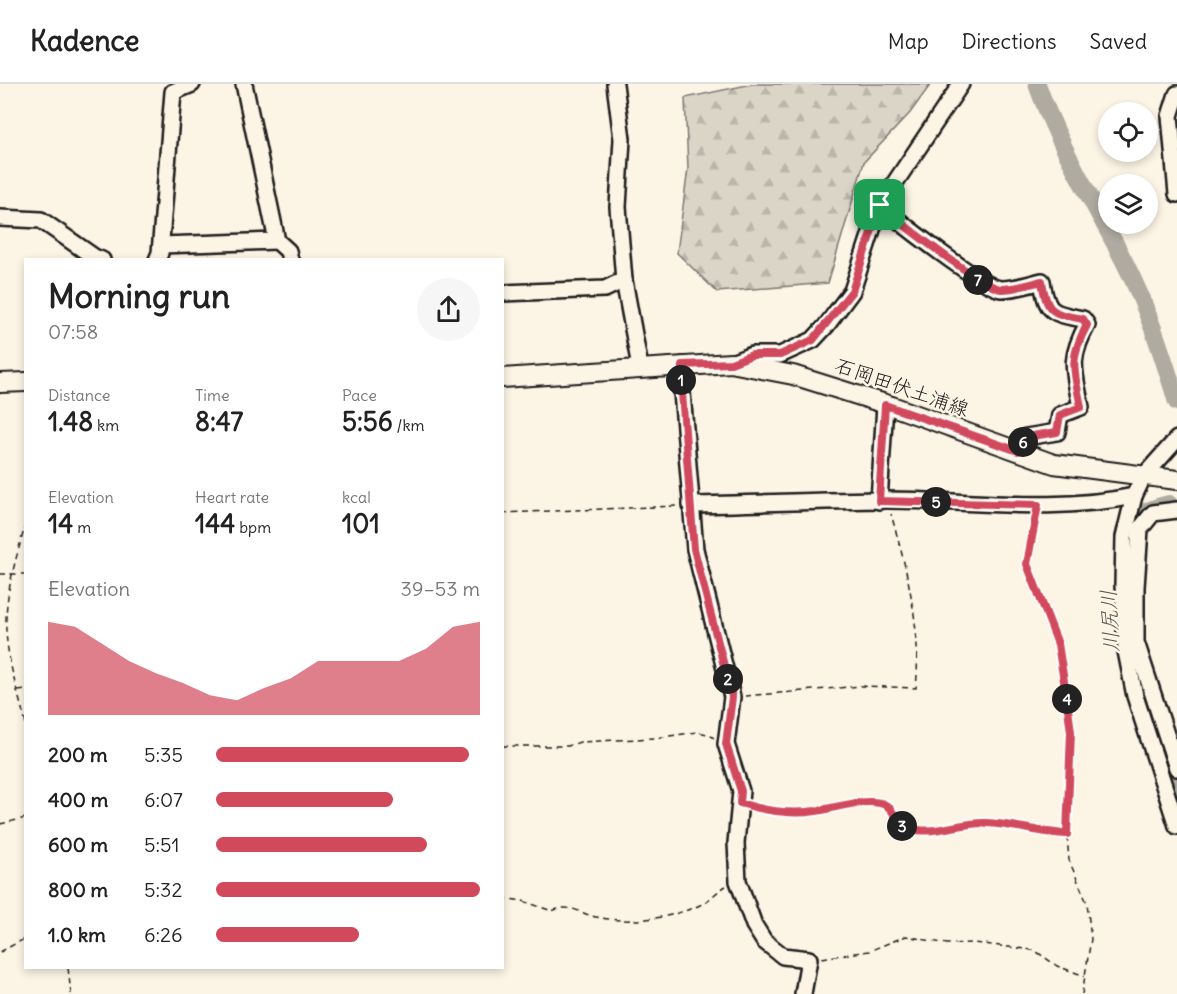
<!DOCTYPE html>
<meta charset="utf-8">
<style>
:root{--surface:#fff;--page:#f6f6f6;--text:#222;--muted:#767676;--line:#e0e0e0;--accent:#d1495b}
body{margin:0;font-family:Delius,"Klee One",sans-serif;background:var(--page);color:var(--text);height:100vh;display:flex;flex-direction:column;font-size:22px;white-space:nowrap}
*{box-sizing:border-box;margin:0}
p{font-size:20px;color:var(--muted)}
.icon{flex:none;width:33px;height:33px;fill:none;stroke:currentColor;stroke-width:2;stroke-linecap:round;stroke-linejoin:round}
.map{position:relative;flex:1;overflow:hidden}
.panel{position:absolute;left:24px;top:174px;width:480px;height:711px;display:flex;flex-direction:column;background:var(--surface);border-radius:0px;box-shadow:0 3px 9px #0003}
.panel>*{flex:none}
.controls{position:absolute;left:1098px;top:18px;display:grid;gap:12px}
.controls a{display:grid;place-items:center;width:60px;height:60px;border-radius:50%;background:var(--surface);box-shadow:0 3px 9px #0003;font-size:30px}
.pin{position:absolute;display:grid;place-items:center;width:51px;height:51px;color:#fff;margin:-26px;border-radius:12px;box-shadow:0 3px 9px #0006}
.km{position:absolute;width:30px;height:30px;margin:-15px;border-radius:50%;background:#222;color:#fff;font-size:16px;line-height:30px;text-align:center}
.round{display:grid;place-items:center;flex:none;width:63px;height:63px;border-radius:32px;background:var(--page)}
.head{display:flex;align-items:center;justify-content:space-between;height:102px;padding:0 24px}
h1{font-size:33px;font-weight:700;line-height:45px}
.figures{display:grid;grid-template-columns:repeat(3,1fr);gap:9px;height:102px;padding:6px 24px}
.figures div{display:grid;align-content:center}
.figures b{font-size:26px;font-weight:700}
.figures small{font-size:16px;font-weight:400}
.figures p{font-size:16px}
.chart{height:168px;padding:12px 24px}
.chart p{display:flex;justify-content:space-between}
.chart svg{width:100%;height:108px;margin-top:6px;fill:var(--accent);opacity:.7}
ul{padding:0 24px;list-style:none;font-size:20px}
li{display:grid;grid-template-columns:96px 72px 1fr;align-items:center;height:45px}
li i{height:15px;border-radius:8px;background:var(--accent)}
header{display:flex;align-items:center;gap:36px;box-sizing:border-box;height:84px;padding:0 30px;background:var(--surface);border-bottom:2px solid var(--line)}
header strong{font-size:28px}
nav{display:flex;gap:33px;margin-inline-start:auto;font-size:21px}
.map>svg:first-child{display:block}
.forest{fill:url(#forest-firs);stroke:#7c7872;stroke-width:1.5}
.lines{fill:none;stroke-linecap:round;stroke-linejoin:round}
.river{stroke:#b0aba1;stroke-width:18}
.minor-casing{stroke:#1c1c1c;stroke-width:20}
.major-casing{stroke:#1c1c1c;stroke-width:22}
.path{stroke:#1c1c1c;stroke-width:1.5;stroke-dasharray:6 4.5;stroke-linecap:butt}
.minor{stroke:#fcf5e5;stroke-width:15}
.major{stroke:#fcf5e5;stroke-width:18}
.route-casing{stroke:#fff;stroke-width:12}
.route{stroke:#d1495b;stroke-width:8}
.labels{text-anchor:middle;stroke-width:5;stroke-linejoin:round;paint-order:stroke}
.street-label{font-size:20px;fill:#1c1c1c;stroke:#fcf5e5}
.water-label{font-size:21px;font-style:italic;fill:#575551;stroke:#fcf5e5}
</style>
<header>
<strong>Kadence</strong>
<nav><a>Map</a><a>Directions</a><a>Saved</a></nav>
</header>
<div class="map">
<svg width="1177" height="910" viewBox="0 0 1177 910">
<defs>
<pattern id="forest-firs" width="22" height="20" patternUnits="userSpaceOnUse" patternTransform="scale(1.5)"><rect width="22" height="20" fill="#dbd5c8"/><path d="M5 1l3.5 6h-7zM16 11l3.5 6h-7z" fill="#bbb6ab"/></pattern>
</defs>
<rect width="100%" height="100%" fill="#fcf5e5"/>
<filter id="ink" filterUnits="userSpaceOnUse"><feTurbulence type="fractalNoise" baseFrequency=".0167" numOctaves="2"/><feDisplacementMap in="SourceGraphic" scale="12" xChannelSelector="R" yChannelSelector="G"/><feConvolveMatrix kernelMatrix="1 2 1 2 8 2 1 2 1" color-interpolation-filters="sRGB"/></filter>
<g filter="url(#ink)">
<path class="forest" d="M752,0H931L910,29L864,78L828,199L717,208L677,169L688,84L685,14Z"/>
<g class="lines">
<g class="river">
<path d="M1037,0C1059,63 1094,118 1124,177C1147,222 1162,269 1177,318"/>
<path d="M1130,459C1130,432 1147,425 1169,420"/>
<path d="M1135,579L1177,711"/>
</g>
<g class="minor-casing">
<g id="minor">
<path d="M244,0L277,157L288,167L290,176"/>
<path d="M615,0L622,55L618,123L624,196L640,283"/>
<path d="M1177,10L1170,32L1177,110"/>
<path d="M880,121C897,136 983,204 1001,205C1015,205 1030,200 1042,197C1047,230 1052,229 1083,235L1087,241C1068,276 1074,286 1081,323L1060,331L1057,348L1026,353L1018,367"/>
<path d="M0,134L41,136L94,173L102,176"/>
<path d="M161,161L277,157"/>
<path d="M157,176L160,169L173,8L192,0"/>
<path d="M502,209L605,205L624,196"/>
<path d="M731,279L752,271H780L813,256L826,242L852,207L880,121L961,0"/>
<path d="M683,281L681,296L695,465L732,613L726,660L741,707L736,759L738,797L754,841L764,857L783,872L809,875L803,910"/>
<path d="M1177,355L1143,393L1134,412L1124,453L1123,501L1126,567L1135,612L1177,742"/>
<path d="M879,417L885,321"/>
<path d="M691,421C756,420 822,416 887,416C969,416 1053,429 1134,412"/>
<path d="M1177,426L1153,429L1140,445L1136,503V558L1177,684"/>
</g>
</g>
<g class="major-casing">
<g id="major">
<path d="M502,294L731,279L793,291L892,322L1054,380L1177,396"/>
<path d="M0,299L26,298"/>
</g>
</g>
<g class="path">
<path d="M502,429L678,422"/>
<path d="M1035,434L1027,481L1058,560L1071,648L1066,740L1069,776L1087,819L1091,855L1082,910"/>
<path d="M26,439C15,478 2,518 7,558C10,585 19,613 26,640"/>
<path d="M0,490H26"/>
<path d="M18,607L26,606"/>
<path d="M745,612L861,602L916,604C922,545 907,486 891,430"/>
<path d="M502,662H568L580,658L655,654L697,648L708,650L714,654"/>
<path d="M752,723C780,732 810,728 838,723C851,721 867,717 879,719C896,722 894,741 909,745C935,751 959,738 985,739C1013,740 1040,749 1067,750"/>
<path d="M0,740L26,734"/>
<path d="M502,814L523,817L552,827C571,819 578,829 596,833C629,840 669,835 700,821C710,816 717,807 726,802"/>
<path d="M0,868L26,854"/>
<path d="M822,874L869,867L906,852L947,860L974,859L1034,866L1057,882L1085,892"/>
<path d="M68,884L71,910"/>
</g>
<use href="#minor" class="minor"/>
<use href="#major" class="major"/>
</g>
</g>
<g class="lines" filter="url(#ink)">
<g class="route-casing">
<path id="route" d="M880,121C897,136 983,204 1001,205C1015,205 1030,200 1042,197C1047,230 1052,229 1083,235L1087,241C1068,276 1074,286 1081,323L1060,331L1057,348L1026,353L1018,367L885,321L879,417L1038,421L1027,480L1058,560L1066,610L1071,648L1067,750C1040,749 1013,740 986,739C959,738 936,751 909,745C894,741 896,722 880,719C861,715 835,724 816,727C790,731 765,727 740,719L741,707L726,660L732,613L694,465L681,296L682,281L731,279L752,271H780L813,256L852,207Z"/>
</g>
<use href="#route" class="route"/>
</g>
<g class="labels">
<g class="street-label">
<text transform="translate(902 303) rotate(19)" y="7">石岡田伏土浦線</text>
</g>
<g class="water-label">
<text transform="translate(1110 537) rotate(-93)" y="7">川尻川</text>
</g>
</g>
</svg>
<div class="controls">
<a><svg class="icon" aria-label="locate" viewBox="0 0 24 24"><circle cx="12" cy="12" r="6"/><path d="M12 2v4M12 18v4M2 12h4M18 12h4"/></svg></a>
<a><svg class="icon" aria-label="layers" viewBox="0 0 24 24"><path d="M12 4l9 5-9 5-9-5zM3 14l9 5 9-5"/></svg></a>
</div>
<div class="pin" style="left:880px;top:121px;background:#1e9e55"><svg class="icon" aria-label="arrive" viewBox="0 0 24 24"><path d="M6 21V4h12l-3 4 3 4H6"/></svg></div>
<b class="km" style="left:681px;top:296px">1</b>
<b class="km" style="left:728px;top:595px">2</b>
<b class="km" style="left:902px;top:742px">3</b>
<b class="km" style="left:1067px;top:615px">4</b>
<b class="km" style="left:936px;top:418px">5</b>
<b class="km" style="left:1023px;top:358px">6</b>
<b class="km" style="left:978px;top:196px">7</b>
<section class="panel">
<div class="head"><div><h1>Morning run</h1><p>07:58</p></div><a class="round"><svg class="icon" aria-label="share" viewBox="0 0 24 24"><path d="M12 15V3M7 8l5-5 5 5M5 13v7h14v-7"/></svg></a></div>
<div class="figures">
<div><p>Distance</p><b>1.48<small> km</small></b></div>
<div><p>Time</p><b>8:47</b></div>
<div><p>Pace</p><b>5:56<small> /km</small></b></div>
</div>
<div class="figures">
<div><p>Elevation</p><b>14<small> m</small></b></div>
<div><p>Heart rate</p><b>144<small> bpm</small></b></div>
<div><p>kcal</p><b>101</b></div>
</div>
<div class="chart"><p><span>Elevation</span>39–53 m</p>
<svg viewBox="0 0 160 44" preserveAspectRatio="none"><path d="M0 44V6L10 8L20 15L30 22L40 27L50 31L60 36L70 38L80 33L90 29L100 22L110 22L120 22L130 22L140 17L150 8L160 6V44z"/></svg>
</div>
<ul>
<li><b>200 m</b>5:35<i style="width:96%"></i></li>
<li><b>400 m</b>6:07<i style="width:67%"></i></li>
<li><b>600 m</b>5:51<i style="width:80%"></i></li>
<li><b>800 m</b>5:32<i style="width:100%"></i></li>
<li><b>1.0 km</b>6:26<i style="width:54%"></i></li>
</ul>
</section>
</div>
